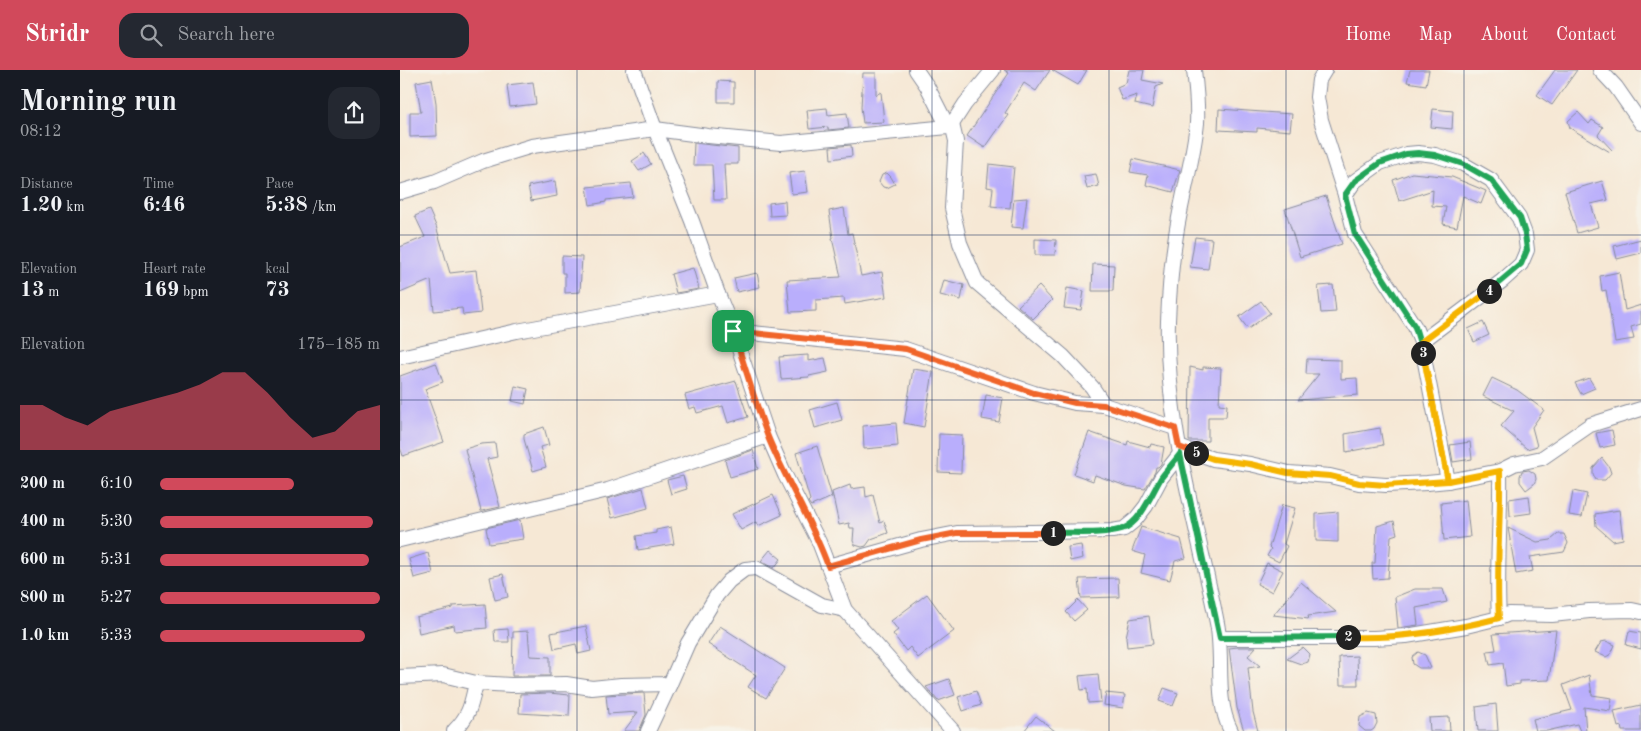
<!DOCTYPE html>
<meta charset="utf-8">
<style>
:root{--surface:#171b24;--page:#242831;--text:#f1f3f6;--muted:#9ea1a6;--accent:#d1495b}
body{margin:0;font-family:"Old Standard TT",serif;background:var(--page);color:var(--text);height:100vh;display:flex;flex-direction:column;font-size:19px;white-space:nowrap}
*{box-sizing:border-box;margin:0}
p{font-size:16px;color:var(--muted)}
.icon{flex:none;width:28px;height:28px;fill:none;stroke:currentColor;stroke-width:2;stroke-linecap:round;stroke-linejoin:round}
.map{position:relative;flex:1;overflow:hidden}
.side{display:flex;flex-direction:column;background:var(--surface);width:400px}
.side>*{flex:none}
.pin{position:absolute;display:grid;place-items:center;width:42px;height:42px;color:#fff;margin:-21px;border-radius:10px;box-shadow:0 2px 8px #0006}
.km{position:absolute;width:25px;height:25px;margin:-12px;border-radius:50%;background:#222;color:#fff;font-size:14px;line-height:25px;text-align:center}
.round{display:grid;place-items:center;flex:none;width:52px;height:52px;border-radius:15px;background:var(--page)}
.summary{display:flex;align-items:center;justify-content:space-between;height:85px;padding:0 20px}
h1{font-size:28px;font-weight:800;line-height:38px}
.figures{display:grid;grid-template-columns:repeat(3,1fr);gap:8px;height:85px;padding:5px 20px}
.figures div{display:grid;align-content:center}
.figures b{font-size:21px;font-weight:800}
.figures small{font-size:14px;font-weight:400}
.figures p{font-size:14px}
.chart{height:140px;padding:10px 20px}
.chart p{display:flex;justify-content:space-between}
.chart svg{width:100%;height:90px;margin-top:5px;fill:var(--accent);opacity:.7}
ul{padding:0 20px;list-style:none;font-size:16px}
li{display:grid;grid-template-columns:80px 60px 1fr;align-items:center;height:38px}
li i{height:12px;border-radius:6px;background:var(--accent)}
header{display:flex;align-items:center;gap:30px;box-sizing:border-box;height:70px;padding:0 25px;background:var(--accent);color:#fff}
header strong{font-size:24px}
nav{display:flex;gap:28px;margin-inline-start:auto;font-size:18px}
.search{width:350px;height:45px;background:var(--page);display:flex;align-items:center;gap:12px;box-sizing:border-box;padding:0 18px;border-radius:15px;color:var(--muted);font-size:19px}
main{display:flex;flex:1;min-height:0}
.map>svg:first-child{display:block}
.building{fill:#b9aefc}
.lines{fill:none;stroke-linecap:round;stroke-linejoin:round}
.minor-casing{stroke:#888c9a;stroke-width:16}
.minor{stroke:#fff;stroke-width:14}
.split-1-casing{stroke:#fff;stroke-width:10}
.split-2-casing{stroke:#fff;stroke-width:10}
.split-3-casing{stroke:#fff;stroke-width:10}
.split-4-casing{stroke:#fff;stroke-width:10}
.split-5-casing{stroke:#fff;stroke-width:10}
.split-6-casing{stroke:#fff;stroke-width:10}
.split-1{stroke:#f0652b;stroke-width:6}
.split-2{stroke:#22a559;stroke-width:6}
.split-3{stroke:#f5b400;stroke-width:6}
.split-4{stroke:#22a559;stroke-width:6}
.split-5{stroke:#f5b400;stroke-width:6}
.split-6{stroke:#f0652b;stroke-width:6}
.grid{fill:none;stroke:#1b2f5e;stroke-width:1;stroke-opacity:0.55}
</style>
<header>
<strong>Stridr</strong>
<div class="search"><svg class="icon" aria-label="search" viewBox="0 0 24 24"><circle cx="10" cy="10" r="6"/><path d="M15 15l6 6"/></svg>Search here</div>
<nav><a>Home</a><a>Map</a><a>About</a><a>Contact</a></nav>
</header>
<main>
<section class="side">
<div class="summary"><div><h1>Morning run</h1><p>08:12</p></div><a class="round"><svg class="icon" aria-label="share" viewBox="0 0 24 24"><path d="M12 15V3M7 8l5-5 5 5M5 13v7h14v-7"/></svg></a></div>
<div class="figures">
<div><p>Distance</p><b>1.20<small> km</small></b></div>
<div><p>Time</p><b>6:46</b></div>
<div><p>Pace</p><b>5:38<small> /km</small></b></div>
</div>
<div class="figures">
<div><p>Elevation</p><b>13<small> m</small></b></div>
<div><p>Heart rate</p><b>169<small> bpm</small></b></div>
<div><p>kcal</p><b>73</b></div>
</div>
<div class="chart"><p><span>Elevation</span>175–185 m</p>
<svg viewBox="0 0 160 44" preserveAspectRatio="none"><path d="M0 44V22L10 22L20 28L30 32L40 25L50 22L60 19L70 16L80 12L90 6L100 6L110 16L120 28L130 38L140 35L150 25L160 22V44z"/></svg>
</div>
<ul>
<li><b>200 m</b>6:10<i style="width:61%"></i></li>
<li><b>400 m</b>5:30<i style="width:97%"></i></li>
<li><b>600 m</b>5:31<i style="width:95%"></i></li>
<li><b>800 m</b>5:27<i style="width:100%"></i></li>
<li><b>1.0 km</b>5:33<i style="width:93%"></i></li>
</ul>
</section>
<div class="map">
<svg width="1241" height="661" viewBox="0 0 1241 661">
<rect width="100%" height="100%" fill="#f7f3e8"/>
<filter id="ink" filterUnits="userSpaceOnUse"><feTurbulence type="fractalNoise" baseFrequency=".02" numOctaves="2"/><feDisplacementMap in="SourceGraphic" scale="10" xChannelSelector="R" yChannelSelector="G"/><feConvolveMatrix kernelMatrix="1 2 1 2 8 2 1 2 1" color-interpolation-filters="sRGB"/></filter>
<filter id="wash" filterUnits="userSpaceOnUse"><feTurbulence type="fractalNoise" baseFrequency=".0096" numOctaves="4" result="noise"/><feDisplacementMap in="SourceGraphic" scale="20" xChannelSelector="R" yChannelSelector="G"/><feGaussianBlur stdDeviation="1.12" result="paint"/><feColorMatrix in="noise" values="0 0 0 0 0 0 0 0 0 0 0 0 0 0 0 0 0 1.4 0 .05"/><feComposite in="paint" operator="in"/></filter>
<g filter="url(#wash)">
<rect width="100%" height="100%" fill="#f6e8d5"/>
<g id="blocks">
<g class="building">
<path d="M604,0H650L636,21L624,13L605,43L608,45L585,78L567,66L609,3Z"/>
<path d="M652,0H687L678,15Z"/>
<path d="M729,0H744L742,10L763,14L756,17L752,38L735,34L737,25L722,30L717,17L726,13Z"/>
<path d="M1010,0H1029L1026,15L1007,12Z"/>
<path d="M1155,0H1177L1152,35L1137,25Z"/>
<path d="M463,3H476V25L481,22L484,52L463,53L461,37Z"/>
<path d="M32,9L36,33L37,66L10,67V42H21L16,12Z"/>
<path d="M318,11L334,12V32H318Z"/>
<path d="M133,12L136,34L110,37L107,15Z"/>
<path d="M427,38L428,45L447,43L449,58L428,60V57L409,59L407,40Z"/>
<path d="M819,39L892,44L890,61L857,58V62L818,60Z"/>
<path d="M1033,39L1053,41L1052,59L1031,57Z"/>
<path d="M1178,42L1189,54L1192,50L1203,57L1198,65L1212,80L1210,82L1170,58L1168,51Z"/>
<path d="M294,73L338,78V94H324L326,130H314L312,95H293Z"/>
<path d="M451,75L452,86L431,89L430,77Z"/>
<path d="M244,83L251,94L239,101L232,91Z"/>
<path d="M733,89L780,100L773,122L746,115L748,105L730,102Z"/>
<path d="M589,94L614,97L610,138L591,136L593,118L587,117Z"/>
<path d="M405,101L408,122L392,124L389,103Z"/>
<path d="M487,103L491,107L495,114L487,118L483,117L479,112L482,105Z"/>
<path d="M1012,103L1052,107L1086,121L1081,134L1063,126L1057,157L1043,154L1046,137L1032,136L1033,120L999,131L993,110Z"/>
<path d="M696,104L699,116L687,119L684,106Z"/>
<path d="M155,111L157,126L131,131L128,116Z"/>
<path d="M1202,111L1208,130L1191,134L1198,157L1177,163L1165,122Z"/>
<path d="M231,113L233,127L206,130V132L190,135L187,117Z"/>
<path d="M926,126L942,174L900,187L885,139Z"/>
<path d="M627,128L623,158L611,157L614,129Z"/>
<path d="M385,131L386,145L370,146L369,133Z"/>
<path d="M444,138L448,164L452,163L461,206L482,202L486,227L445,234L444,228L416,230V241L390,242L387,210L441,207L432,168H433L429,141Z"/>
<path d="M29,140L36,156L50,203L76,200L81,243L63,245L62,238L34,241L31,210L0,223V177L25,167L15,146Z"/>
<path d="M795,167L812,169L808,199L790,197Z"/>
<path d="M635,169L656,170L655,185H635Z"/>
<path d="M1241,169V183L1217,189L1214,176Z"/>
<path d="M162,186L182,187L180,222L165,223V203H162Z"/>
<path d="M693,194L714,195L713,221H692Z"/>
<path d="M293,198L299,219L276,223L271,204Z"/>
<path d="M1219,202L1225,240L1241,235V254L1231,257L1234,269L1215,272L1206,220L1202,221L1200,206Z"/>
<path d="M357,203L360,217L337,222L334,208Z"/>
<path d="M544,210L564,215L561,230L540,225Z"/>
<path d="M933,215L936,242L921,243L918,216Z"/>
<path d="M639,216L652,230L633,249L618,236Z"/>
<path d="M667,218L684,221L681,240L664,238Z"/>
<path d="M861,231L870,243L848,259L839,247Z"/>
<path d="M1083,252L1089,265L1074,272L1068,259Z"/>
<path d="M408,285V291L425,288L428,302L409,306V307L381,309L379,287Z"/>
<path d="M907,289L941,290V309L957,308L958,325L898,330L919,304H906Z"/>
<path d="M36,293L43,312L25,319L44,372L3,386L0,377V306Z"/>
<path d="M790,297L803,300V297L821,298L819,334L827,335L826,347H808V371H789Z"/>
<path d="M513,299L533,302L524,357L504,353Z"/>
<path d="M1092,308L1117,320L1144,340L1132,357L1137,376L1127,379L1101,356L1114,341L1083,326Z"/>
<path d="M1189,308L1195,318L1181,324L1175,313Z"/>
<path d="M336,311L348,347L328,353L323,336L297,343L295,337L289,339L285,325Z"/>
<path d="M115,316L128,319L125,334L112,331Z"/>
<path d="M586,325L603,328L599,352L582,349Z"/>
<path d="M437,332L442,350L415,358L410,340Z"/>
<path d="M496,353L498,376L464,379L463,356Z"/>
<path d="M144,357L149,375L140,377L146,397L133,401L124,369V364Z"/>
<path d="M980,358L983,375L946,382L945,364Z"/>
<path d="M1212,360L1215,375L1200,378L1196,363Z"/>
<path d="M689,362L727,375L728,371L750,377L751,374L764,377L761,394L758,397H756L755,402L745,419L726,416L695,405L693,411L674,404Z"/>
<path d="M539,364L562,365L561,403L538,402Z"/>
<path d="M1070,372L1072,389L1053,392L1050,375Z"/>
<path d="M95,373L97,387L87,389L100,437L82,441H81L65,379L81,374Z"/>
<path d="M417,376L432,427L411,436L408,432L410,430L396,383Z"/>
<path d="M353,380L358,399L330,407L325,390Z"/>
<path d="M1202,388L1209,397L1211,403L1205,410H1196L1193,404V398Z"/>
<path d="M1129,400L1135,404L1136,409L1134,414L1126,420L1120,412V406L1122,401Z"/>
<path d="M283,406L287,419L271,424L267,410Z"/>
<path d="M450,415L451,419L465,417L466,427L473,425L480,453L484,451L488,463L471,469L466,476L462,477L455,475L453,471L454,458H450L449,453L439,455L432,422Z"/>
<path d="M243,418L248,438L212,448L207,429Z"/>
<path d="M1173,421L1187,424L1182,447L1169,445Z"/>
<path d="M373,425L382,445L358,456L356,452L341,460L332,444Z"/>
<path d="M1129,426L1131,443L1110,446L1109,429Z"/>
<path d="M1066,430L1070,467L1044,470L1041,433Z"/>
<path d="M882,435L895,438L884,474L887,476L879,492L867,486L871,479L869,477Z"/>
<path d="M1219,440L1223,469L1213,471L1196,456L1195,444Z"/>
<path d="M938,442V472L916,471V444Z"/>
<path d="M120,450L123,469L89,474L86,458Z"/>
<path d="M994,451L997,464L991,466L988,508L973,509L972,493H975L977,456Z"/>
<path d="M271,457L274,474L238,480L236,466L256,463V460Z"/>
<path d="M741,457L781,469L786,488L775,491L770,510L741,503L745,485L732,481Z"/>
<path d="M1108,458L1137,472L1151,470L1158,464H1164L1168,473L1164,482L1130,487L1133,501L1116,504Z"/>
<path d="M681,475L683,488L670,491L668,477Z"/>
<path d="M370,480L381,489L374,498L361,491Z"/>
<path d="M28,483L33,503L14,508L9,489Z"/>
<path d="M867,493L883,501L872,522L857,514Z"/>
<path d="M103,504L108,527L95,530L90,507Z"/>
<path d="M718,508L719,527L681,528L679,509Z"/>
<path d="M901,512L936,542L908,546L909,549L873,545Z"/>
<path d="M1015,519H1043L1047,532L1016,538L1018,555L998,558L995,527Z"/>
<path d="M527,524L554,561L518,588L510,577L506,581L493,564L498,560L491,551Z"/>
<path d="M678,530L687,540L674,551L666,542Z"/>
<path d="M85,534L87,558L55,561L54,555L19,563L16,547L53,538V536Z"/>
<path d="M749,546L753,574L727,577L726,567L730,549Z"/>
<path d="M186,556L191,581L178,584L176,574L154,579L151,563Z"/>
<path d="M320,556L385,598L366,628L348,617L356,605L308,574Z"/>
<path d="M108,559L109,572H95L94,560Z"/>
<path d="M1156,560L1149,610L1120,611V614L1106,616L1103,593L1090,595L1087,581L1096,580L1093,564Z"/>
<path d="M128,561L130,586L150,587V606H112L113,562Z"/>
<path d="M1229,561L1241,563V579L1226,575Z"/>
<path d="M1206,571L1215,575L1211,584L1206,587L1195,582L1201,572Z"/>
<path d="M838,577H856L848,586L860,596L848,598L853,642L858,661H844L837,638L829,578Z"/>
<path d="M903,577L910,584L908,592L901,594L887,589Z"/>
<path d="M1018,582L1025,585L1031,598H1019L1013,594L1012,587Z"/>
<path d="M957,586L958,615H940L939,587Z"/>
<path d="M698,604L701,632L688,633L687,619L681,620L679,606Z"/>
<path d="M1189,605L1192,625L1212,628L1210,641L1184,637L1186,661H1180L1177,654L1147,661H1136L1133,649L1172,640L1163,615Z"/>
<path d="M549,609L555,625L538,631L526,617Z"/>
<path d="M764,618L778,623L773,636L759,631Z"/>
<path d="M576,621L581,635L563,641L558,627Z"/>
<path d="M149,623L170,625L169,646L119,643L120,624Z"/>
<path d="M244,623L246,645L239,661H224L238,642L208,644L206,625Z"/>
<path d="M706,623L725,625L723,638L704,635Z"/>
<path d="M1096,634L1098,661H1078L1076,637Z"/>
<path d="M1241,635V661H1222L1221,656L1218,657L1214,641Z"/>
<path d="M968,643L976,645L977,653L974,659L971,661H965L959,656L960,647Z"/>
<path d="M636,646L655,661H624Z"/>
<path d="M1049,647L1050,661H1030L1029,648Z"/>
</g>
</g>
</g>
<g filter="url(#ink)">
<use href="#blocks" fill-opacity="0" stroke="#888c9a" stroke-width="1"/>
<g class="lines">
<g class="minor-casing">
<g id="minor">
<path d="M234,0L255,59L292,151L318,224L333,261L368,366L385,405L419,472L445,540L553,661"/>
<path d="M516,0L527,16L548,57L552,54L556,71L552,138L560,173L577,213L663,286L692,317L704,335"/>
<path d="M794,0C796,17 798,36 797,53C793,93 780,132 775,172C771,198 769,225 768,251C765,354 797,453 817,553C824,588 814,628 831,661"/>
<path d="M925,0L919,10L917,27L921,50L945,125L955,164L1015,257L1021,272L1048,411"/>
<path d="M1200,0L1216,17L1241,53"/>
<path d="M552,54L565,34L593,0"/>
<path d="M0,122L34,112L83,91L132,76L255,59L308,66L381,73L548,57"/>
<path d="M945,125L955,111L980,93L1007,84L1018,83L1035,85L1063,94L1091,110L1119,148L1125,164L1127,180L1121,194L1102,211L1021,272"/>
<path d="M333,261L505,279L634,323L675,333L704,335L775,358"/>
<path d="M0,287L117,261L318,224"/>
<path d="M779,377L813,389L850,394L889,403L930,406L959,413L986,415L1027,413L1048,411L1100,401L1114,394L1142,388L1190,355L1241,339"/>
<path d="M0,470L208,420L368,366"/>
<path d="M428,496L521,470L557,463L712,461L724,459L735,450L746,436L761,408L780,384"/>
<path d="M1099,548C1096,499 1101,450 1100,401"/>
<path d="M820,568H974L1006,566L1066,556L1099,548L1109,544L1152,545L1189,541L1232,540L1241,542"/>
<path d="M0,607L43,605L76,613L111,615L166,614L192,618L221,615L270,614L288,573L317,525L329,511L345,499L356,498L422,535L445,540"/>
<path d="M54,661C70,645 71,635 76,613"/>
<path d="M248,661L270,614"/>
</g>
</g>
<use href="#minor" class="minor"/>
</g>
</g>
<g class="lines" filter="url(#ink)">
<g class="split-1-casing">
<path id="split-1" d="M333,261C345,296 355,332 368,367C386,411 412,451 428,496L521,470L557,463H653"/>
</g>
<g class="split-2-casing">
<path id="split-2" d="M653,463C673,462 702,465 722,459C740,454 752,423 761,408C767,400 774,392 780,384L820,568L948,567"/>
</g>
<g class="split-3-casing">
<path id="split-3" d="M948,567C1000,569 1049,561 1099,548C1096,499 1101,450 1100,401L1048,411L1023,283"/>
</g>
<g class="split-4-casing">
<path id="split-4" d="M1023,283L1015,257L955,164L945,125L955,111L980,93L1006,84L1018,83L1035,85L1063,94L1091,110L1120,148L1125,164L1127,180L1121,194L1089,221"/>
</g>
<g class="split-5-casing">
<path id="split-5" d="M796,383L813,389L850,394L888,403L930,406L959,413L986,415L1048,411L1021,272L1089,221"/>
</g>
<g class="split-6-casing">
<path id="split-6" d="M333,261L506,279L634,323L675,333L704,335L775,358L779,377L796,383"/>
</g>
<use href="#split-1" class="split-1"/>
<use href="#split-2" class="split-2"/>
<use href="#split-3" class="split-3"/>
<use href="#split-4" class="split-4"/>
<use href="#split-5" class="split-5"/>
<use href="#split-6" class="split-6"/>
</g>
<path class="grid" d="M177,0V661M355,0V661M532,0V661M709,0V661M886,0V661M1064,0V661M0,165H1241M0,330H1241M0,496H1241"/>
</svg>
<div class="pin" style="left:333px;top:261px;background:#1e9e55"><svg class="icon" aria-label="arrive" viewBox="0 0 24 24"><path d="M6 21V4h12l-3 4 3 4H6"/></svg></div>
<b class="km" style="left:653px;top:463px">1</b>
<b class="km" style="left:948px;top:567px">2</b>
<b class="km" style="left:1023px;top:283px">3</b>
<b class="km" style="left:1089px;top:221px">4</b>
<b class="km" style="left:796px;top:383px">5</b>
</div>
</main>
